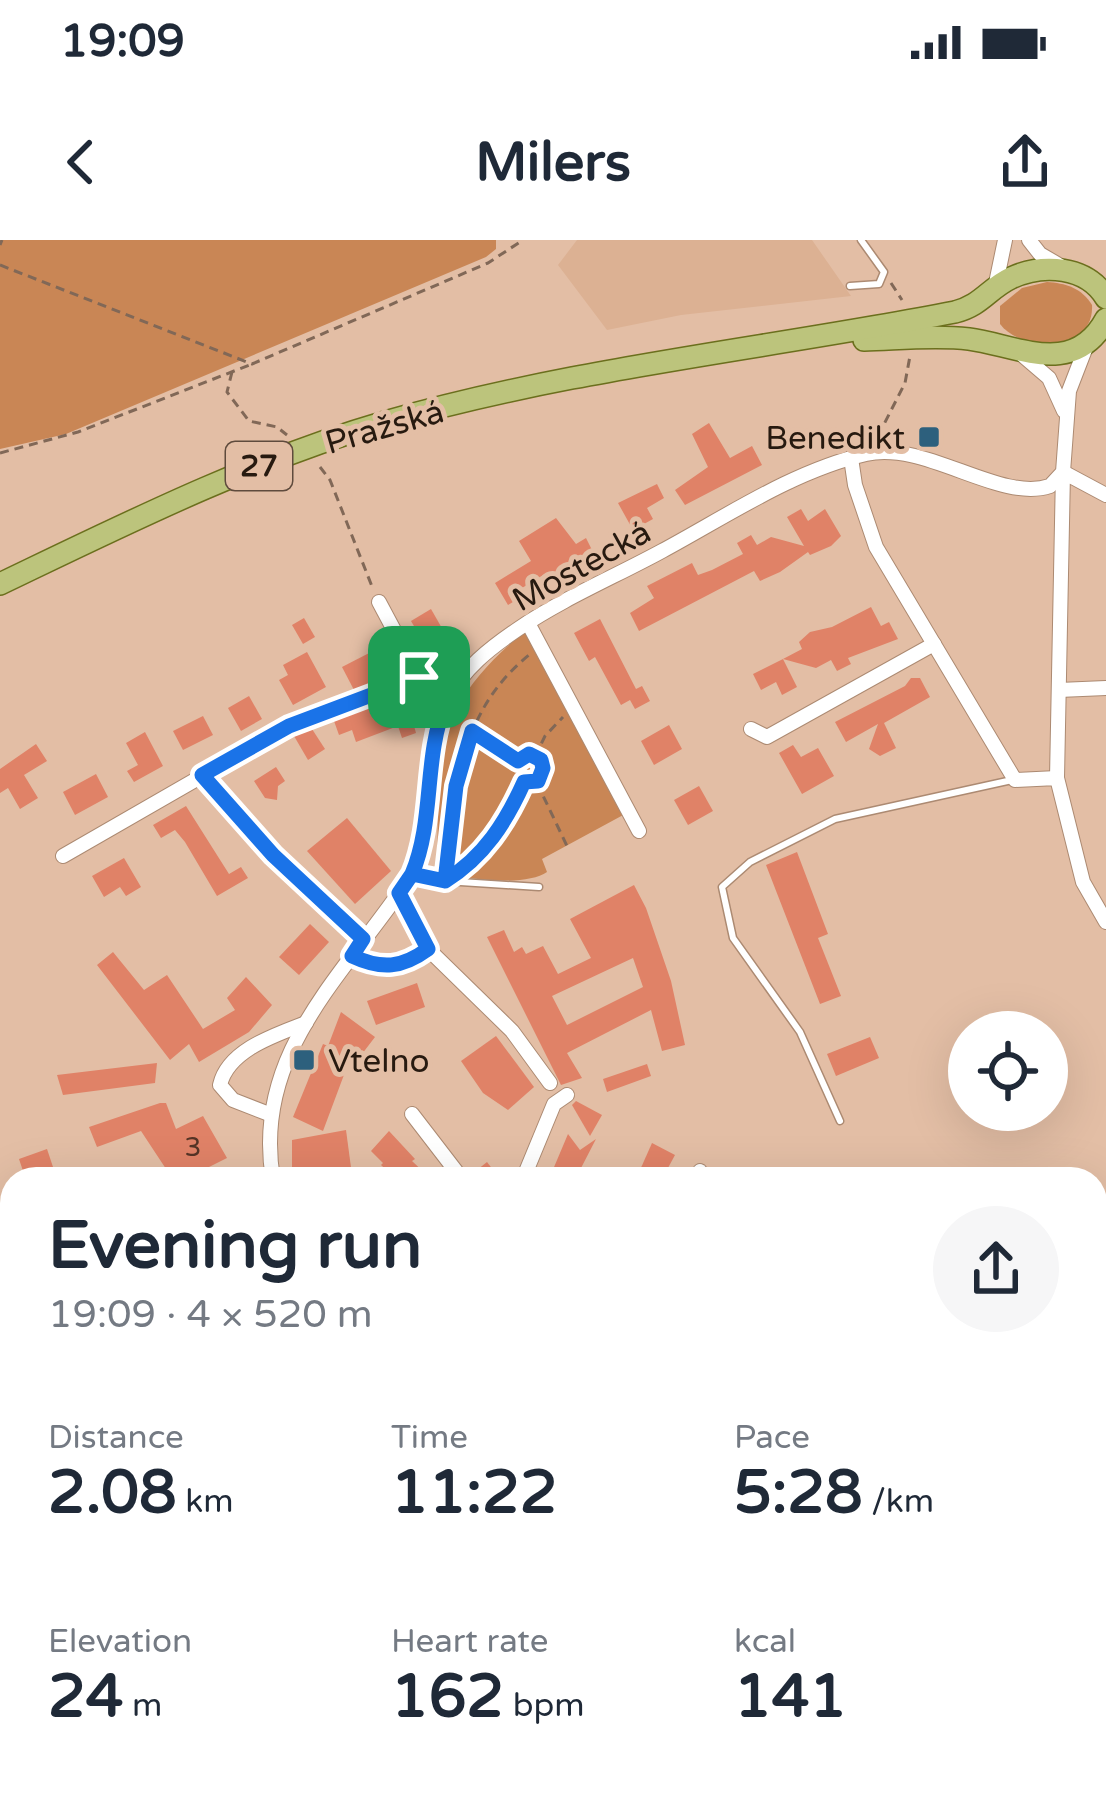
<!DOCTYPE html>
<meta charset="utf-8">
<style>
:root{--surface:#fff;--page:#f6f6f7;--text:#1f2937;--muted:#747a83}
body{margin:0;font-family:"Varela Round",sans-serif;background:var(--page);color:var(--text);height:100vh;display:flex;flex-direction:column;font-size:45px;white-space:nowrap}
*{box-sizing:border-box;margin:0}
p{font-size:39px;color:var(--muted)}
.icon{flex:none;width:66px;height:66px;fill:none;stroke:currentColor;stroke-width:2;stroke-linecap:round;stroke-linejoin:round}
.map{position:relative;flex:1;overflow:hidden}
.details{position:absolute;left:0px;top:927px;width:1107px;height:639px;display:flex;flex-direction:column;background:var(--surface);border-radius:36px 36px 0 0;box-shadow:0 12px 48px #0002}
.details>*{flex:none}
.fabs{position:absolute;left:948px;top:771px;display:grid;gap:24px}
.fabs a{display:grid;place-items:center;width:120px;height:120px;border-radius:50%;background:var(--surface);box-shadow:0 12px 48px #0002;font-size:60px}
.pin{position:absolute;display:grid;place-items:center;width:102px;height:102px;color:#fff;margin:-51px;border-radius:24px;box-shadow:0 6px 18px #0006}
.round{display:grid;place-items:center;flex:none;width:126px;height:126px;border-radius:63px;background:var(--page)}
.headline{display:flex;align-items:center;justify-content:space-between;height:204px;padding:0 48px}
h1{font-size:66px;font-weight:700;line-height:90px}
.metrics{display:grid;grid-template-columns:repeat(3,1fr);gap:18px;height:204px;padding:12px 48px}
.metrics div{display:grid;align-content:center}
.metrics b{font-size:60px;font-weight:700}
.metrics small{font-size:33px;font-weight:400}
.metrics p{font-size:33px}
.status{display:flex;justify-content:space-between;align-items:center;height:84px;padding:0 60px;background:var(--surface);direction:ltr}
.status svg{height:33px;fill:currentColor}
header{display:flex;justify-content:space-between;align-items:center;height:156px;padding:0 48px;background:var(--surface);font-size:54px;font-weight:700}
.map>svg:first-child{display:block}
.built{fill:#dcb193}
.green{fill:#c98655}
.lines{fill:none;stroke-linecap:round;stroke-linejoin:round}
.stream{stroke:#41a590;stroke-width:4.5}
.building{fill:#e08267;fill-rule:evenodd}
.lane-casing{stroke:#ac8a72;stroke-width:9}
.street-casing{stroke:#ac8a72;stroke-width:16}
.primary-casing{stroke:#6b6f1d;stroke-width:24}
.path{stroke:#816857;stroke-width:3;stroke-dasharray:9 6;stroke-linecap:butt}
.lane{stroke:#fff;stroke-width:6}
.street{stroke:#fff;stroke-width:14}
.primary{stroke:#bcc47c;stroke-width:21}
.route-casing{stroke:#fff;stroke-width:24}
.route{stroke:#1a73e8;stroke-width:15}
.poi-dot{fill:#2d607d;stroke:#e3bea5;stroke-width:4.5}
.labels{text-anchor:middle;stroke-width:10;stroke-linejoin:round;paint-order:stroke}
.number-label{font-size:27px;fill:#553426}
.shield{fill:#e3bea5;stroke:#5f4b3d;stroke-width:3}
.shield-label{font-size:30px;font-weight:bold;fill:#271a10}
.street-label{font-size:33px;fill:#271a10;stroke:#e3bea5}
.poi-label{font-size:33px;fill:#271a10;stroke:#e3bea5;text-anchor:end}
</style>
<div class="status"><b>19:09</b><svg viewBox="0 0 49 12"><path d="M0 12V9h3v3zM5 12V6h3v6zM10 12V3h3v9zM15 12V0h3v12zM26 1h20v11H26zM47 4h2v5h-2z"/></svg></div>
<header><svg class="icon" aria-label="back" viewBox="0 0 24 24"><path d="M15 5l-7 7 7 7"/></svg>Milers<svg class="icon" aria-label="share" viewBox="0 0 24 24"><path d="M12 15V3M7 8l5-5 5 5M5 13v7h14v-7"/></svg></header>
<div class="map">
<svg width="1106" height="1565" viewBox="0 0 1106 1565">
<rect width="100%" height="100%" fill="#e3bea5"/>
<path class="built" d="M577,0H812L851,56L681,75L607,90L558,25Z"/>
<g class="green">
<path d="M0,0H496V9L486,17L66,194L0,209Z"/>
<path d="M1047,42C1065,43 1082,48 1092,65C1095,111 1023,114 1000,84V66L1022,48Z"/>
<path d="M525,391L625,574L542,619L547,632C526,647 461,640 437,630C440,514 429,471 525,391Z"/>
</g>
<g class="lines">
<path class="stream" d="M804,1554L814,1565"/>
</g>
<g class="building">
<path d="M709,183L730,218L752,206L762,225L685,265L675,250L708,227L692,194Z"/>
<path d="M657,244L664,258L647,268L653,279L633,290L618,263Z"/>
<path d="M801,269L808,281L825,269L841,296L831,306L810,315L808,312L780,332L760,341L754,331L639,391L630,373L654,358L647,346L692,323L698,335L712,330L743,314L737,303L751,295L757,305L771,297L804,306L787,277Z"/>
<path d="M556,278L576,304L586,298L594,314L553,340L548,332L522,348L526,354L508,365L495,343L531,321L519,301Z"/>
<path d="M871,367L881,386L889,382L898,399L848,418L851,424L837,431L831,420L816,428L783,419L802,409L799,402L810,392L832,387Z"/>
<path d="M431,369L447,397L427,408L411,381Z"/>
<path d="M304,378L315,397L303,404L292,385Z"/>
<path d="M600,379L636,449L642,446L650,461L635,469L630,460L621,465L595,417L589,421L574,393Z"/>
<path d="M375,410L390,436L354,450L342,427Z"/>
<path d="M307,412L326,447L293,465L279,440L288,435L283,425Z"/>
<path d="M783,419L797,447L782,455L776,442L761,450L753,434Z"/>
<path d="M911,438H920L930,457L884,483L896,508L880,516L869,509L878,484L846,502L835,482L905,446Z"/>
<path d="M405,454L416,493L402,498L398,486L356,502L352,490L339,495L334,481Z"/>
<path d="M249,456L262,479L241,491L228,468Z"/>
<path d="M203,476L213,495L183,510L173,491Z"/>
<path d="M669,485L682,509L654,525L641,501Z"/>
<path d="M312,489L325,509L308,520L294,496Z"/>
<path d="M145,492L163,526L134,542L127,531L138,525L126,503Z"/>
<path d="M36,504L47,521L24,535L38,558L20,569L8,548L0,553V529Z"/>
<path d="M793,505L801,517L818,508L834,536L802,554L779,513Z"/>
<path d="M276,527L285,541L278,546L277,560L265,558L254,541Z"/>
<path d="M96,534L108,557L75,575L63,552Z"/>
<path d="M699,546L713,571L688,585L674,560Z"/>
<path d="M186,566L229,634L241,627L248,638L217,656L185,602L175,590L161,598L153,585Z"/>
<path d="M347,578L391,631L355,664L307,611Z"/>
<path d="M797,612L828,694L818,698L841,756L820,764L766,625Z"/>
<path d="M124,618L141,647L126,656L120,647L104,657L92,636Z"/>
<path d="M634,645L646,668L671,741L685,805L662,811L651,770L567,813L582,838L561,845L487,697L504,690L514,712L522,707L526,714L543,706L558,734L591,718L570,679ZM633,718L643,747L567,785L552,756Z"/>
<path d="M310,684L329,702L299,735L279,717Z"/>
<path d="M113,712L144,750L167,735L203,789L235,770L227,758L246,737L272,765L249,792L199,822L189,804L170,820L97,725Z"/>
<path d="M417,743L425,767L376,785L367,761Z"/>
<path d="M341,772L375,797L362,814L354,808L323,891L293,877L323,804L328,806Z"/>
<path d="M496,796L534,847L508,870L483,853L461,821Z"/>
<path d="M870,797L879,818L836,836L827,814Z"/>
<path d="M157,823L155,843L63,855L57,835Z"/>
<path d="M647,824L651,836L607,852L603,839Z"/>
<path d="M576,861L602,875L590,896L572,865Z"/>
<path d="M160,863H166L176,889L203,876L227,918L189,937L180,928L170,935L141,891L97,907L89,887Z"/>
<path d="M346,890L352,935L292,939V900Z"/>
<path d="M389,891L415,919L412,921L431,939H396L381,925L383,923L371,911Z"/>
<path d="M568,894L580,910L596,899L580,930L597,939H549Z"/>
<path d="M652,903L675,915L662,939H636Z"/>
<path d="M47,909L53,927L25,937L19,919Z"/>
<path d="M487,922L500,939H473L472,934Z"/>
</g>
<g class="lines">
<g class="lane-casing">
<g id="lane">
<path d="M850,46L879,44L884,32L861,0"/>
<path d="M412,635L445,641L539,647"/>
<path d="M840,881L800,792L733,698L722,647L750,622L835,579L1012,540"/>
</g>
</g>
<g class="street-casing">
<g id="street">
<path d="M1029,0L1040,14L1064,28"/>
<path d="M995,48L1005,0"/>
<path d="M1021,114L1049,138L1064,171"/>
<path d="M851,218L855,245L876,307L1015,540L1057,538L1083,642L1106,682"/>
<path d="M379,362L419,437L446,462"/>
<path d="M528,383L639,591"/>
<path d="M1059,450L1106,448"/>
<path d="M751,489L767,497L934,404"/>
<path d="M202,535L273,615L363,699"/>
<path d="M1057,538L1063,232L1106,255"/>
<path d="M63,616L289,486L419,437"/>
<path d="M399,653L428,709L512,791L550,843"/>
<path d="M352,716C382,730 402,728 428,709"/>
<path d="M269,874L233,860L220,845C228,810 275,795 306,783"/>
<path d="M412,874L462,939"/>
<path d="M273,939C252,815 342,737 406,643C443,588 418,517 448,459C463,429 490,408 518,389C562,359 614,337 662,311C727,276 793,231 866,214C925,200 999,263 1050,246L1063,232L1069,151L1086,107"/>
<path d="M523,939L554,864L567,855"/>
<path d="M698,939L700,931"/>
<path d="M0,1053L12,1063"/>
<path d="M12,1075L6,1082L12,1102"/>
<path d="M0,1364L12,1359"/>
<path d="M0,1375L12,1395"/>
<path d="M100,1554L107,1565"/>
<path d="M247,1554L258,1559L263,1554"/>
<path d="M697,1554L703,1565"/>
</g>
</g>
<g class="primary-casing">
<g id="primary">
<path d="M864,100C899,99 935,95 969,99C1016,105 1074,139 1106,79"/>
<path d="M0,344C125,284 251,221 385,182C572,128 765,109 955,72C982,65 988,49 1011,38C1043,23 1087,26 1106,58"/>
</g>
</g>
<g class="path">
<path d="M0,5L2,0"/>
<path d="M0,25L252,124L488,23L523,0"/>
<path d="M891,43L902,60"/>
<path d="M232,132L227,152L249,181L277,187L287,195"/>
<path d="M878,196L905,143L910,116"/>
<path d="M0,213L78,192L252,124"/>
<path d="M320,227L330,240L373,349"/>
<path d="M473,492L516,519"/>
<circle cx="530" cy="529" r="13"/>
<path d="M535,517L545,496L563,477"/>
<path d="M537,543L567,606"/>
<path d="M446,627C456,545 460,471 529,415"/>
<path d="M461,629L500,591L524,541"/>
</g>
<use href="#lane" class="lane"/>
<use href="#street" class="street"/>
<use href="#primary" class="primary"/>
</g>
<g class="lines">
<g class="route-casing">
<path id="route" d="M419,437L446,462C423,518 435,579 412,634L445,641C484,617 506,582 524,542L538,541L543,528L541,520L529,514L518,521L472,491L456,546L445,641L412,634L399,653L428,709C402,728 382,730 352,716L363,699L273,615L202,535L289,486L419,437"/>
</g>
<use href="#route" class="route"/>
</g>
<g class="poi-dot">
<rect x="917" y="185" width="24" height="24" rx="6"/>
<rect x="292" y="808" width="24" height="24" rx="6"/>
</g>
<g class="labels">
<g class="number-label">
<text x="193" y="916">3</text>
</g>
<rect class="shield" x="226" y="202" width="66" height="48" rx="9"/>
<g class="shield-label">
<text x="259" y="236">27</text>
</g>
<g class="street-label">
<text transform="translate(384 186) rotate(-16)" y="12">Pražská</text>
<text transform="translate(581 325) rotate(-29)" y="12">Mostecká</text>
</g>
<g class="poi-label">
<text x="905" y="209">Benedikt</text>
<text x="328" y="832" text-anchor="start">Vtelno</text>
</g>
</g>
</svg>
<div class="fabs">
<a><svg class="icon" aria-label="locate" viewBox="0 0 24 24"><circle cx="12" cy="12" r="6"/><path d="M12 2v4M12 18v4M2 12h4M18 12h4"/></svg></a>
</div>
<div class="pin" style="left:419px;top:437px;background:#1e9e55"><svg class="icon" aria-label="arrive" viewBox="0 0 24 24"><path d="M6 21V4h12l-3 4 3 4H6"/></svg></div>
<section class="details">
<div class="headline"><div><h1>Evening run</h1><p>19:09 · 4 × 520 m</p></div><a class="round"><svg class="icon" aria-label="share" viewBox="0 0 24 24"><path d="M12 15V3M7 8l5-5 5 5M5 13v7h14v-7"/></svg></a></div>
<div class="metrics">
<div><p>Distance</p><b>2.08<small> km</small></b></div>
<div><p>Time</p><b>11:22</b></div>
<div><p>Pace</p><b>5:28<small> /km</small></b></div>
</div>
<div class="metrics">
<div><p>Elevation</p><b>24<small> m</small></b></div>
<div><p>Heart rate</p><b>162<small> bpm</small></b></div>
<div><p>kcal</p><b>141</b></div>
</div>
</section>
</div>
